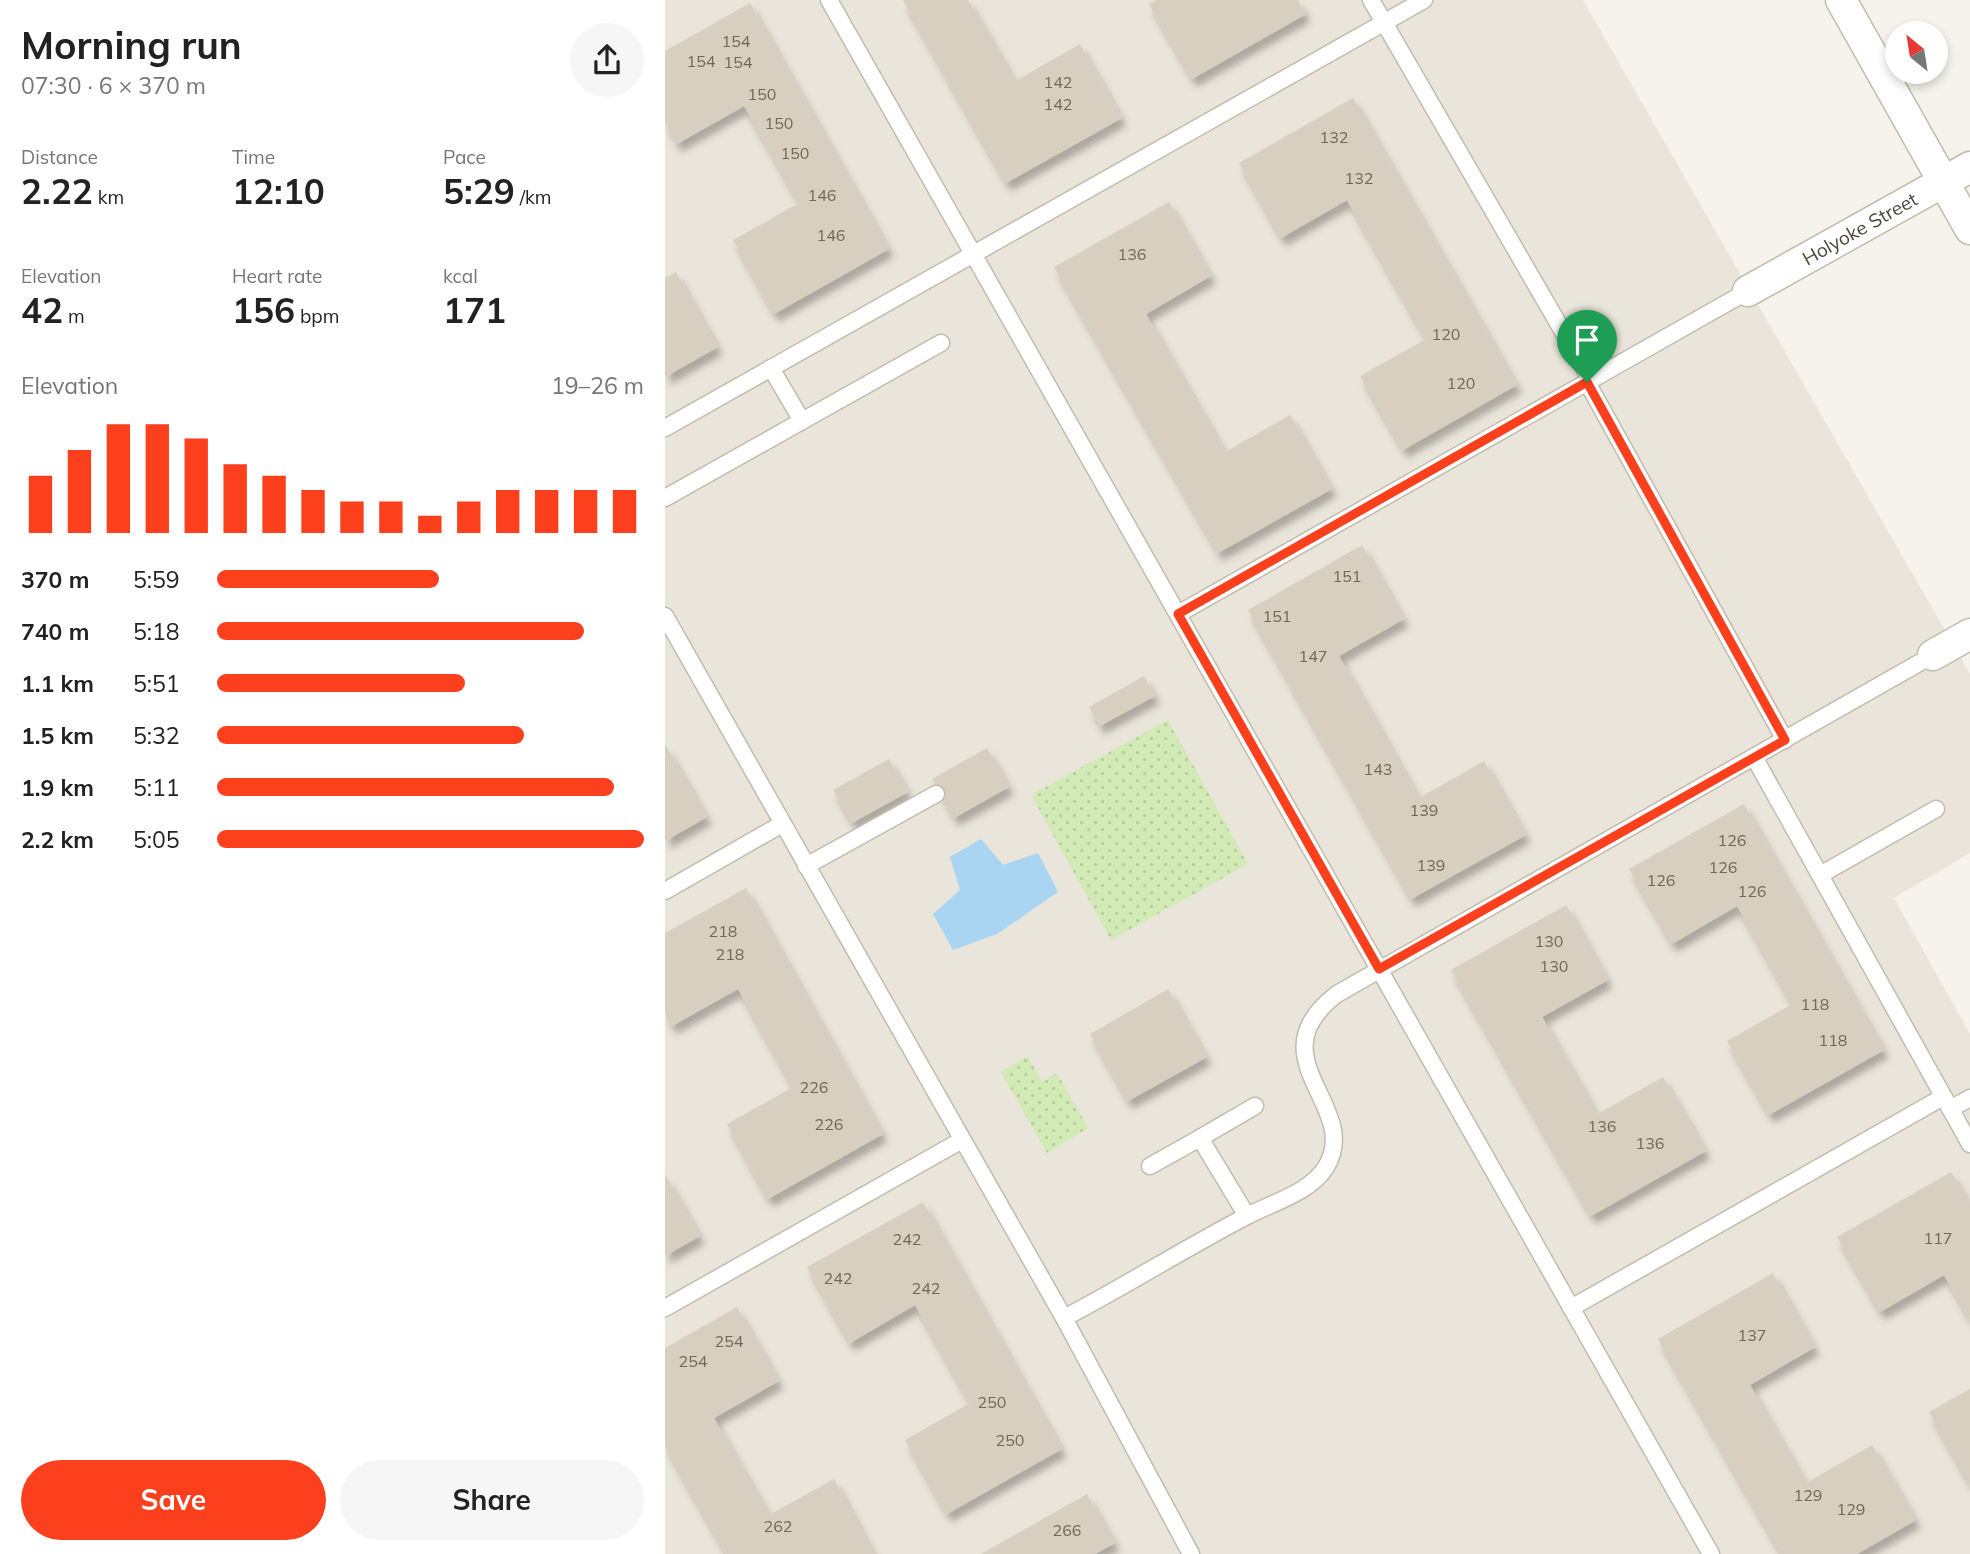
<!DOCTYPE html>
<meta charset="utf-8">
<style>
:root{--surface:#fff;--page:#f6f6f6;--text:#222;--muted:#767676;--accent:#fc3f1d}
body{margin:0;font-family:Mulish,sans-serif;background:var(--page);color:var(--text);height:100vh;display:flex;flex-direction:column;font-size:26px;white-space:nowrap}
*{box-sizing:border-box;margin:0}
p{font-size:23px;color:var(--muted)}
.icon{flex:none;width:38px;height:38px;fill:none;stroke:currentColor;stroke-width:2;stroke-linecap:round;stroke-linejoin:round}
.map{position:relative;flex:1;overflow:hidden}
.panel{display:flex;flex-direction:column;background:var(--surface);width:665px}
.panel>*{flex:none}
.needle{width:46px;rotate:330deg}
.controls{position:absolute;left:1220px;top:21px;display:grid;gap:14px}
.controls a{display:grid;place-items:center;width:63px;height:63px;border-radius:50%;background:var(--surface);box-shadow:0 4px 10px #0003;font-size:35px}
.pin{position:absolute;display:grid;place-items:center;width:60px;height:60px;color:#fff;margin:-72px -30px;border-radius:50% 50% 50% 0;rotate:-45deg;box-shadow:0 0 7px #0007}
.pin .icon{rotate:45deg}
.round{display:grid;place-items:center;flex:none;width:74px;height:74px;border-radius:37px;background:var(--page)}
.headline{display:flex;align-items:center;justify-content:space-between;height:119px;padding:0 21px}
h1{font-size:38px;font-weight:700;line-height:52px}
.metrics{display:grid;grid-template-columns:repeat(3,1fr);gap:10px;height:119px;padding:7px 21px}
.metrics div{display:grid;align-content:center}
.metrics b{font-size:35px;font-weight:700}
.metrics small{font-size:19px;font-weight:400}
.metrics p{font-size:19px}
.chart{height:196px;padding:14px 21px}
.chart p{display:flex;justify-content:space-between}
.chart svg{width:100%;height:126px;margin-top:7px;stroke:var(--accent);stroke-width:6}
.cta{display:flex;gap:14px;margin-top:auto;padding:14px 21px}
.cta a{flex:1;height:80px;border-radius:42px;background:var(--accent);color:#fff;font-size:28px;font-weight:700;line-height:80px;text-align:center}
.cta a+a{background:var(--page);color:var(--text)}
ul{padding:0 21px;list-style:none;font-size:23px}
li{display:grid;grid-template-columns:112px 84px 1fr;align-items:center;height:52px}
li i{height:18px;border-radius:9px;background:var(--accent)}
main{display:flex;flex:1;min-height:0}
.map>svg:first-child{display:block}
.residential{fill:#eae5da}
.park{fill:url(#park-dots)}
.water{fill:#a9d4f2}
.building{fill:#d8cfc1;filter:url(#shadow)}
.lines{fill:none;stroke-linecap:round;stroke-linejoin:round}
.lane-casing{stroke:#c2bbae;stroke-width:19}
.street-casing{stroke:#c2bbae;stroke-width:33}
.lane{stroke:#fff;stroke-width:16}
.street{stroke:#fff;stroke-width:30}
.route-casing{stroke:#fff;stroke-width:14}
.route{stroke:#fc3f1d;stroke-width:9}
.labels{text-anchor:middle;stroke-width:5;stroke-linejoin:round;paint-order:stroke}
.number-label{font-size:16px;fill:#6e675b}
.street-label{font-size:19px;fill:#4b4439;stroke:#fff}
</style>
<main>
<section class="panel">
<div class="headline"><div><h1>Morning run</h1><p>07:30 · 6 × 370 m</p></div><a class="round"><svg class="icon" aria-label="share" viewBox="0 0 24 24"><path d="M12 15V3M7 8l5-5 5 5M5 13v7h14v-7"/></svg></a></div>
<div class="metrics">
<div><p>Distance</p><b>2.22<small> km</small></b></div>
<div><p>Time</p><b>12:10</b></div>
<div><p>Pace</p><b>5:29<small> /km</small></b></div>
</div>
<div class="metrics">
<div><p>Elevation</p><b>42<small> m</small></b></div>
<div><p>Heart rate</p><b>156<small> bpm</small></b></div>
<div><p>kcal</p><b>171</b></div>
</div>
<div class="chart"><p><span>Elevation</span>19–26 m</p>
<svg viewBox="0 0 160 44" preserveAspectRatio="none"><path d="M5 44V24M15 44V15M25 44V6M35 44V6M45 44V11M55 44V20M65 44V24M75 44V29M85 44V33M95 44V33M105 44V38M115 44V33M125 44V29M135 44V29M145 44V29M155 44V29"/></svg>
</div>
<ul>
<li><b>370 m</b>5:59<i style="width:52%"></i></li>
<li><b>740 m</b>5:18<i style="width:86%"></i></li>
<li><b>1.1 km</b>5:51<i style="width:58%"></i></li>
<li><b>1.5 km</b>5:32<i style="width:72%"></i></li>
<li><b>1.9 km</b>5:11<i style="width:93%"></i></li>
<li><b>2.2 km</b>5:05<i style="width:100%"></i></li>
</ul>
<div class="cta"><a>Save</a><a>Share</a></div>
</section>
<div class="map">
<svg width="1305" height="1554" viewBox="0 0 1305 1554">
<defs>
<pattern id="park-dots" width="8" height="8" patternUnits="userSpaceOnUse" patternTransform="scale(1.75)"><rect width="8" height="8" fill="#d2eab5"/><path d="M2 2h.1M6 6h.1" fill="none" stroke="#b6ca9c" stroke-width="1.8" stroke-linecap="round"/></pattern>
<filter id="shadow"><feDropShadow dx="4.5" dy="8" stdDeviation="3.5" flood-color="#0004"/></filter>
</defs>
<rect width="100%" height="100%" fill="#f6f3ec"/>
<path class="residential" d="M0,0H918L1305,674V853L1229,898L1305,1034V1554H0Z"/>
<g class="park">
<path d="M503,720L583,864L446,940L366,795Z"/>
<path d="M363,1056L377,1082L392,1073L423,1128L382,1153L336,1072Z"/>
</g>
<path class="water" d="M316,839L338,865L373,853L393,892L332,934L288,950L268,914L295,890L285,857Z"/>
<g class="building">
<path d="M238,0H303L350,81L415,44L457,118L341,183Z"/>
<path d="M491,0H633L641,14L527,79L484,4Z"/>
<path d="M85,3L224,249L109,314L68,240L134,203L79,106L12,144L0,122V51Z"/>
<path d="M688,98L852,385L738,450L695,376L761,339L682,200L616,238L574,163Z"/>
<path d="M504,202L546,276L481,314L560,452L625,415L667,489L553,553L389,267Z"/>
<path d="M11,272L53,347L0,377V278Z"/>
<path d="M697,545L739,619L674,656L754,798L819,761L861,835L746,899L583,610Z"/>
<path d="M479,676L490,696L435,726L424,707Z"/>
<path d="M0,744L42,817L0,841Z"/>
<path d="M322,748L344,787L289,818L267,779Z"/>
<path d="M224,759L243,792L187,823L168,790Z"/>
<path d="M1079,804L1219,1050L1104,1115L1062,1041L1127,1004L1072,906L1007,944L964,869Z"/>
<path d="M81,888L218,1134L103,1199L62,1124L128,1087L73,989L7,1026L0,1013V933Z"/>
<path d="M901,905L943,980L877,1017L932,1114L998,1077L1041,1151L926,1216L786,970Z"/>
<path d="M503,989L542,1057L463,1101L425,1034Z"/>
<path d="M1286,1172L1305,1204V1320L1279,1275L1215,1312L1172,1237Z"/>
<path d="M0,1174L35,1236L0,1256Z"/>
<path d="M258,1202L397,1449L282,1514L240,1440L305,1403L250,1305L185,1343L142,1267Z"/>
<path d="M1108,1273L1150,1347L1085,1385L1141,1483L1207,1445L1251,1520L1192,1554H1116L993,1339Z"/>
<path d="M72,1307L114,1381L49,1418L104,1515L169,1479L209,1554H61L0,1446V1348Z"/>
<path d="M1305,1389V1485L1264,1412Z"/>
<path d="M422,1494L450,1543L430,1554H316Z"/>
</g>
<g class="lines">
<g class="lane-casing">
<g id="lane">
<path d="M164,0L1046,1554"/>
<path d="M706,0L926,380"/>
<path d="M922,382L1120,740"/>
<path d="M137,421L276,343"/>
<path d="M0,428L759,0"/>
<path d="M0,498L137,421L106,368"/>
<path d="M513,614L1083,291"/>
<path d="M0,616L399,1318L526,1554"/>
<path d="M1089,757L1305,1144"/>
<path d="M141,866L271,794"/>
<path d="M1155,875L1271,809"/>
<path d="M0,891L117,824"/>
<path d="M1285,1109L1305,1098"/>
<path d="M535,1138L590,1106"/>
<path d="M485,1166L535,1138L582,1216"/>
<path d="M0,1308L297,1140"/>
<path d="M906,1308L1278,1097"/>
<path d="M399,1318C460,1286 519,1249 580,1217C606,1203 645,1193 661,1167C698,1107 588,1058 672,994L1268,655"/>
</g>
</g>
<g class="street-casing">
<g id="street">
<path d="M1176,0L1305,229"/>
<path id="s1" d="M1083,291L1305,167"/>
<path d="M1268,655L1305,634"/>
</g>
</g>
<use href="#lane" class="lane"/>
<use href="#street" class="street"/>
</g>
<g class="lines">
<g class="route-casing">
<path id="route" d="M922,382L1120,740L714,969L513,614Z"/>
</g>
<use href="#route" class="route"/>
</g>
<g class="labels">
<g class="number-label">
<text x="71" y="47">154</text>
<text x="36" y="67">154</text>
<text x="73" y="68">154</text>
<text x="393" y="88">142</text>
<text x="97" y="100">150</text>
<text x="393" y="110">142</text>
<text x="114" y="129">150</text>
<text x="669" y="143">132</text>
<text x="130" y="159">150</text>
<text x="694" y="184">132</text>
<text x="157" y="201">146</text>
<text x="166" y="241">146</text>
<text x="467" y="260">136</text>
<text x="781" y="340">120</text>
<text x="796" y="389">120</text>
<text x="682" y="582">151</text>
<text x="612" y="622">151</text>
<text x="648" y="662">147</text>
<text x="713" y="775">143</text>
<text x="759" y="816">139</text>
<text x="1067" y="846">126</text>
<text x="766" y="871">139</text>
<text x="1058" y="873">126</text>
<text x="996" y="886">126</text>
<text x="1087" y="897">126</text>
<text x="58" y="937">218</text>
<text x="884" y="947">130</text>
<text x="65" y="960">218</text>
<text x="889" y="972">130</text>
<text x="1150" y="1010">118</text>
<text x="1168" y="1046">118</text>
<text x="149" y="1093">226</text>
<text x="164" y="1130">226</text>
<text x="937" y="1132">136</text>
<text x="985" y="1149">136</text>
<text x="1273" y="1244">117</text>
<text x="242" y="1245">242</text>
<text x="173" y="1284">242</text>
<text x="261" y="1294">242</text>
<text x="1087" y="1341">137</text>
<text x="64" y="1347">254</text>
<text x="28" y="1367">254</text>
<text x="327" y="1408">250</text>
<text x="345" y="1446">250</text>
<text x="1143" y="1501">129</text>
<text x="1186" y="1515">129</text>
<text x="113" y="1532">262</text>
<text x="402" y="1536">266</text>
</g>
<g class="street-label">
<text dy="7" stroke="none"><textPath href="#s1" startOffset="128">Holyoke Street</textPath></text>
</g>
</g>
</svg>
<div class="controls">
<a><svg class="needle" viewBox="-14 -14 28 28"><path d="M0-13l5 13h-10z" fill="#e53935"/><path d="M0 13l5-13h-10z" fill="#767676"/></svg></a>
</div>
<div class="pin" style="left:922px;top:382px;background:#1e9e55"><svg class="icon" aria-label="arrive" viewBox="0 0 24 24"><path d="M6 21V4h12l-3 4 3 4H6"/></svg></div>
</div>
</main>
